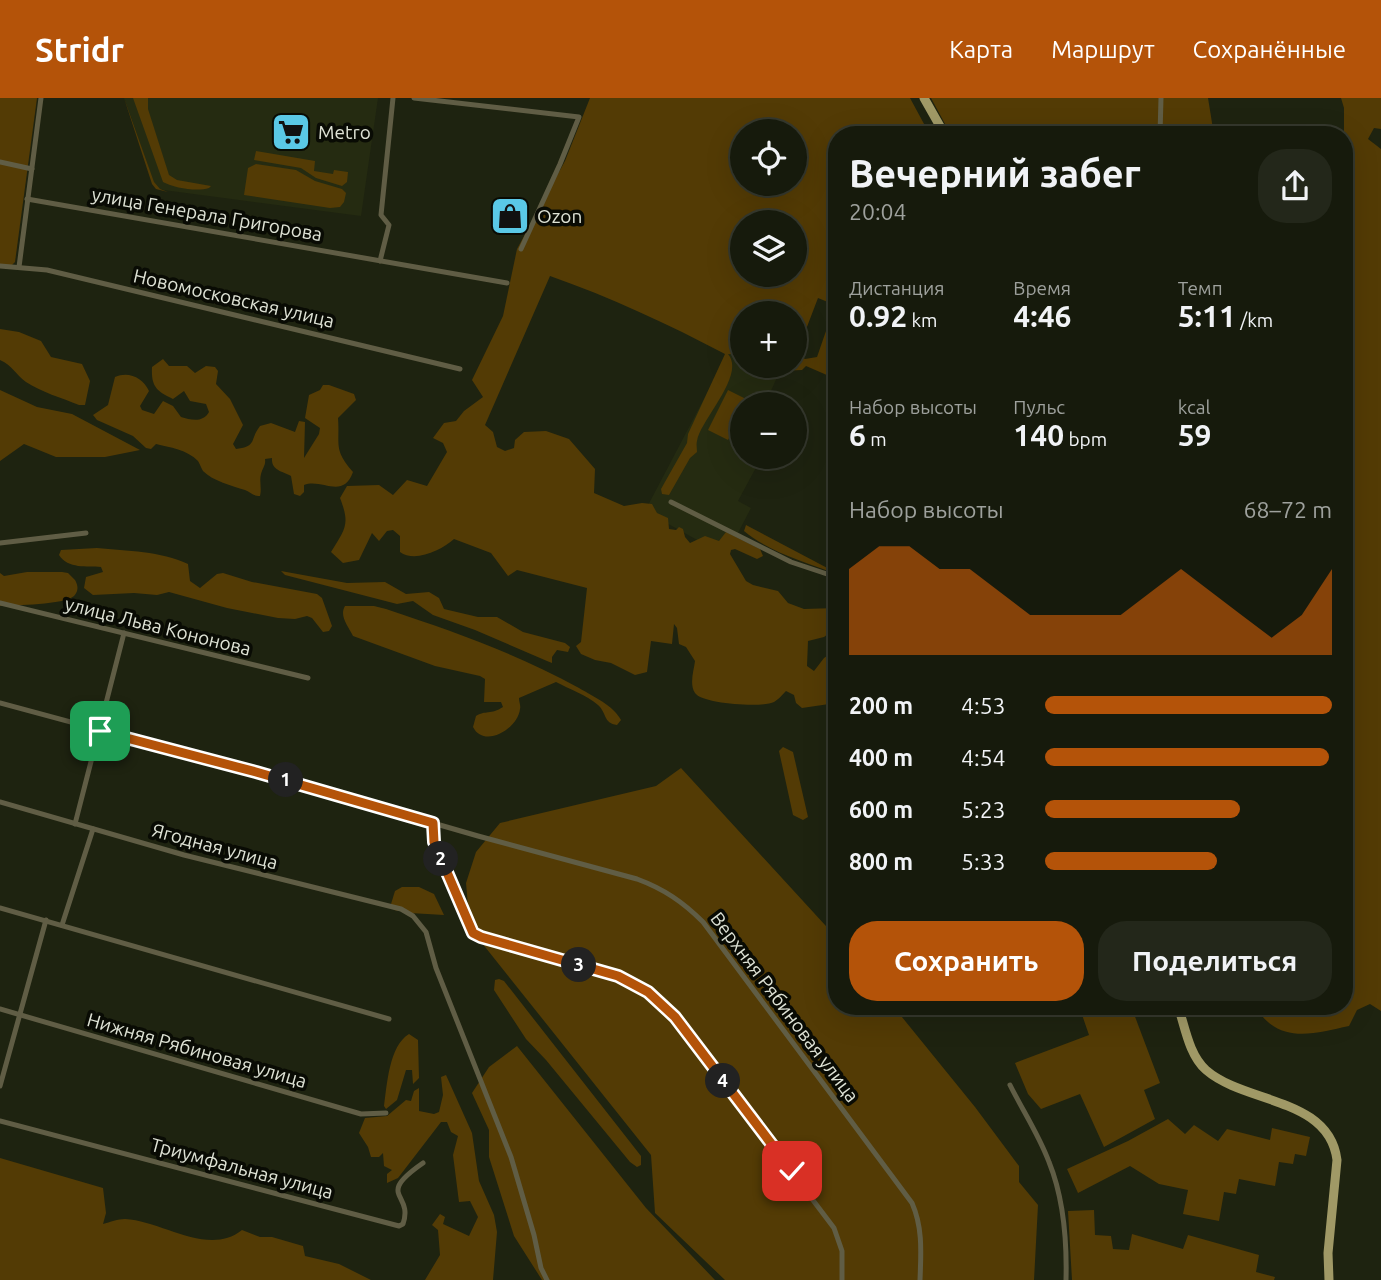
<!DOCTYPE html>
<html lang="ru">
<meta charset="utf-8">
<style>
:root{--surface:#161a0c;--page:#23271a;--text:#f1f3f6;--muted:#9ea19d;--line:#35382d;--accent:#b45309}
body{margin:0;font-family:Ubuntu,sans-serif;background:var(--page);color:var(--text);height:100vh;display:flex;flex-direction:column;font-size:26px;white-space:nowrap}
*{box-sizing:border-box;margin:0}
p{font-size:23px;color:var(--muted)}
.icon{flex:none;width:38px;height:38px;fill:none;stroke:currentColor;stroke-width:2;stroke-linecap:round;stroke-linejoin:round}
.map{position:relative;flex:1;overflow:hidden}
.drawer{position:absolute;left:828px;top:28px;width:525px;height:889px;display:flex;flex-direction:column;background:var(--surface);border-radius:28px;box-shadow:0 7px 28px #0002,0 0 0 2px var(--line)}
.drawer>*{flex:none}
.tools{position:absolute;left:730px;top:21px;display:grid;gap:14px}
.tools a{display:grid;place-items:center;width:77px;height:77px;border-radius:50%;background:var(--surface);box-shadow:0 7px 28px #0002,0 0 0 2px var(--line);font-size:35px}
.pin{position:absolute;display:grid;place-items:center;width:60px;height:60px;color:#fff;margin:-30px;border-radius:14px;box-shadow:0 4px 10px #0006}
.km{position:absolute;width:35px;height:35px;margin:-18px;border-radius:50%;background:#222;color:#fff;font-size:19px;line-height:35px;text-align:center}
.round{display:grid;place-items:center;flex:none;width:74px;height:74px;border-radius:28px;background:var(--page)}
.headline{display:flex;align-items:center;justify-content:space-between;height:119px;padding:0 21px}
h1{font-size:38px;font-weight:700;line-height:52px}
.metrics{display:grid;grid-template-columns:repeat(3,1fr);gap:10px;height:119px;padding:7px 21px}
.metrics div{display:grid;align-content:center}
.metrics b{font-size:30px;font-weight:700}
.metrics small{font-size:19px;font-weight:400}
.metrics p{font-size:19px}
.chart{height:196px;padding:14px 21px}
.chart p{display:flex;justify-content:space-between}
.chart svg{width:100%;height:126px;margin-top:7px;fill:var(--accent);opacity:.7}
.cta{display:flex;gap:14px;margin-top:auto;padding:14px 21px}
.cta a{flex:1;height:80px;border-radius:28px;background:var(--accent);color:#fff;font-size:28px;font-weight:700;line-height:80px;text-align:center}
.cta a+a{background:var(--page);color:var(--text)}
ul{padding:0 21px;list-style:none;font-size:23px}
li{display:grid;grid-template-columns:112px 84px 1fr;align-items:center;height:52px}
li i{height:18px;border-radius:9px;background:var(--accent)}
header{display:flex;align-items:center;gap:42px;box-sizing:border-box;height:98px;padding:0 35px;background:var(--accent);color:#fff}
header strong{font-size:33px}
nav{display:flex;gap:38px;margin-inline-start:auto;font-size:24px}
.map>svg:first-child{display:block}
.built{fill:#252b11}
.green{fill:#533b05;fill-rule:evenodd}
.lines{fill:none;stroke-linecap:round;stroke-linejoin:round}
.street{stroke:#605d45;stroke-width:5}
.primary{stroke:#a09966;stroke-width:9}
.route-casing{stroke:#fff;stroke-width:14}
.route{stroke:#b45309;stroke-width:9}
.labels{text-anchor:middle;stroke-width:7;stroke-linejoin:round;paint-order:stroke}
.poi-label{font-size:19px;fill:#dfe3d6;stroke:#090b04;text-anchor:start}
.street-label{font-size:19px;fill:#dfe3d6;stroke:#090b04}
</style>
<header>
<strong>Stridr</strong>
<nav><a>Карта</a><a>Маршрут</a><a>Сохранённые</a></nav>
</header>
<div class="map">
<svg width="1381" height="1182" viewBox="0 0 1381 1182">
<rect width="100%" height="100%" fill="#1e2310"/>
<g class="built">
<path d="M124,0H378L361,118L156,91Z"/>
<path d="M729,253L742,259V268H763L779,275L765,306H742V359H750L759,364L738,403L751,410L726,458L645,413Z"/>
</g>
<g class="green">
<path d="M0,0H37L15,164L12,167L0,168Z"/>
<path d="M124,0L154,84L160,91L168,94L156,91L152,86Z"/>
<path d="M133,0H148V11L169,77L177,82L211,88L209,90C197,94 174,90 163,84Z"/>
<path d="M590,0H910L930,37H836V249L832,263L836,265V281L806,268L802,272L780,273L767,268H794V215H742V257L728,256C746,277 701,321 697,343C696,347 697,350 697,354L690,360L669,397L662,396L661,391L687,345L688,336L725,256C668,226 610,199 550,178L485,327L493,334L497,349L505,353L514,350L515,342L524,334L546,333L569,341L595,371L594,395L624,408L642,405L652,406L657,415L668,420L669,431L676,432L679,429L683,431L685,439L690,445L705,438L719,443L726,434L760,451L763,458L757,461L735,451L731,452L730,456L746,483L753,487L778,493L788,505L804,511L836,510V530L824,539L808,543L807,568L814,573L824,560L836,552V605L802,610L796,605L794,597L786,593C783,596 778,602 774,604C763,610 702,606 695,595C689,586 694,572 695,563L686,549L679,546L677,530L674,526L672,546L651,543L647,574L635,577L611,565L595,562L581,556L576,548L581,544L587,490L517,472L508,478L491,455L454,441C442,452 415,465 400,454V438L393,432L387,433L379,443L372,435L359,462L343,465L331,454C346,430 350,426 340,400L347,388L379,387L393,397L407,382L427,388L447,354L443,345L433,340L444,325L456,323L464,313L483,299L472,282L503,218L517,151L565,63ZM742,33H794V86H742ZM742,124H794V177H742ZM818,200L835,207L817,259L805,261L797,255Z"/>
<path d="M931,0H1208L1214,37H951Z"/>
<path d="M1341,0H1381V31L1374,30L1368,41L1381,51V913L1370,906L1357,912L1349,928C1313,936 1278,947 1255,908H1344V10Z"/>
<path d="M256,53L315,63L314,73L333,76L334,72L348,74L347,84L342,88L316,80L301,70L254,62Z"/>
<path d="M256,66L296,72L315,83L342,91L346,95L344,104L340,109L330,110L244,97L248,70Z"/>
<path d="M0,231L19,234L41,243L51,259L82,266L90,283L85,307H79C62,300 41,294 26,284C15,276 13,268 0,262Z"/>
<path d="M163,261L169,268H187L195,275L206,268L215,269L218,273L216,286L230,301L243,327L233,346L236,351C258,348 249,342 260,328L271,325L295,334L299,323L305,324L304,360L319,336L320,330L305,320L309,297L320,292L323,287H329L354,296L356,302L338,320C340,347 333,351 353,374C343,402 322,380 304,387V394L300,398L294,396L291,378C281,373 271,372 272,360L265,361C266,367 263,369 261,376C259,383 262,390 260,398C252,398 251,394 245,392C232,388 213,383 203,373C201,370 200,366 198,363C188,352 169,349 156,346L151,351L146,350L133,338L97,322L93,317L108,307L115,279C129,273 143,280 149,293L140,308L142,312L154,316L163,303L173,308L181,319C191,322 203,325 209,314L206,306L190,303L184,293L173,301C156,293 151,288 152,269Z"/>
<path d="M0,292L37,309L72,316L140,352L105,359H56L24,346L0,363Z"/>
<path d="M728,292L748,302L746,306H742V315L728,342L708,332Z"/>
<path d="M746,427L833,473V475C803,463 769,454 744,433Z"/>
<path d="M97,450C127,453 161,453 188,466L190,483L200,490L217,476L223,475L252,484L317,496L322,500L332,528L329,533L323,534L312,520L307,518L295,521L278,520L227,510L169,494L157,497L134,495L93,497L84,490L86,479L103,474L101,469C87,468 68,471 59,457L61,452Z"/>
<path d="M281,473L347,485L385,484L406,496L429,494L439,500L444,511L478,519H497L523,534L565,545L570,549L568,554L557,552L552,559V565L547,563L475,532L433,517L413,503L397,506L285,477Z"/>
<path d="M27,474H62L68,475L75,482C78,487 79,493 74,498C64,507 15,507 0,508V475L4,478Z"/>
<path d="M345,508H374L386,511C455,534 515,555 579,590C594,599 613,607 621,622L617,627C603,625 607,615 598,607C587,597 569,591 556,584L519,600C519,604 521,608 520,611C518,631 484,651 473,629L476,618C485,612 491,617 503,609L501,604H484L485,581L480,578L435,568L353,538C348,528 339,518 345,508Z"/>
<path d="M783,649L793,654L808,719L803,722L793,717L779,653Z"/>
<path d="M681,670L836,839V908H893L975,1009L1019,1068V1084L1038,1107L1034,1182H725L655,1115L651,1057L470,830L466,785L476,754L500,725L656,688Z"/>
<path d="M402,789H419L434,796L444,817L410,815L394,812L391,806L395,793Z"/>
<path d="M499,881L504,883L641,1058V1067L637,1069L630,1064L546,962L526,941L494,892L495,882Z"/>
<path d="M1079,908H1131L1160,985L1144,992L1155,1021L1104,1049L1080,996L1041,1011L1028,996L1015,965L1089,937Z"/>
<path d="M409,936L418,942L419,980L413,986L412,972H406L397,1002L386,1011L384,1008C387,987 389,948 409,936Z"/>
<path d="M517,948L646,1110L715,1182H542L514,1138L489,1059V1032L472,995L489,969Z"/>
<path d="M446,977L472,1035L479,1083L494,1117L497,1134L493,1182H425L440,1157L438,1132L432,1127L440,1116L445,1119L443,1126L469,1138L478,1119L470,1103L459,1104L453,1057L458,1038L451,1034L447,1024H441L398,1080L387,1085V1076L392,1072L384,1068L383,1055L379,1059H371L368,1049L359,1035L365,1020L387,1018L406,1002L411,1003L414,993L419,990V1013L434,1016L439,1014L443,997L441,979Z"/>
<path d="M1168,1021L1185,1036L1194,1027L1218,1043L1227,1031L1270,1042L1272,1030L1310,1039L1306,1058L1295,1056L1293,1066L1279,1064L1275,1088L1239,1081L1236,1096L1224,1094L1219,1123L1183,1116L1188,1092L1159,1086L1130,1068L1078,1095L1067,1071L1128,1043Z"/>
<path d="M0,1060L103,1090L106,1115L103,1126C110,1124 118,1121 125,1121C163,1123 208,1159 242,1132L260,1139H272L303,1148L305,1158L339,1166L371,1182H0Z"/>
<path d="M1094,1112L1095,1137L1111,1138L1113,1151L1129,1152L1132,1136L1183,1151L1188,1137L1259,1157L1256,1174L1275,1179L1274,1182H1072L1068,1113Z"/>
</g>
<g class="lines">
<g class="street">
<path d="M414,0L579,19L560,66L521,151"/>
<path d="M1160,37L1161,0"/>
<path d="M0,64L32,71"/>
<path d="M27,101L507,185"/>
<path d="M380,163L389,127L381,117L393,0"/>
<path d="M0,168L47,172L460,271"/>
<path d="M19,169L41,0"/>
<path d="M671,404L791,464L836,479"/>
<path d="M0,445L86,435"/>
<path d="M0,505L308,580"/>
<path d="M0,605L256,674L478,738L637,781C664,791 683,804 703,824L912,1105C923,1130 921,1155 920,1182"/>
<path d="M0,704L184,757L401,811L413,818L426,834L436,870L511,1059L534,1137L541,1170L547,1182"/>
<path d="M433,725L434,744L475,836L625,881L648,894L669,912L834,1130L842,1153V1182"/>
<path d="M75,726L124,535"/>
<path d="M0,810L389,921"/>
<path d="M62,827L93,731"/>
<path d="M0,911L361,1016L386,1015"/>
<path d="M1010,987C1023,1013 1039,1037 1049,1064C1064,1101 1067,1143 1066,1182"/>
<path d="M0,988L46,822"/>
<path d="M0,1023L399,1128L403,1126C414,1094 374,1099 423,1065"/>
</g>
<g class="primary">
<path d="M924,0L945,37"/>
<path d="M1178,908C1185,929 1189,957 1206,972C1245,1006 1329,999 1337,1062L1328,1155L1329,1182"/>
</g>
</g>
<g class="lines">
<g class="route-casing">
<path id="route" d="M100,633L256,674L433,725L434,744L473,835L481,839L618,878L648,894L675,919L792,1073"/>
</g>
<use href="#route" class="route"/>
</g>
<defs>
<g id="supermarket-square" transform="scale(2.0125)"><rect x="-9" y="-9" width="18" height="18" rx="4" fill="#5ac8e6" stroke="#090b04"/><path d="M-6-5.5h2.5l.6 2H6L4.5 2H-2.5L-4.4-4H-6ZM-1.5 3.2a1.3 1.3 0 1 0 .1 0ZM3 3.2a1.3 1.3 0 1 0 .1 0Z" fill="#111"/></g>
<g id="shop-square" transform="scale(2.0125)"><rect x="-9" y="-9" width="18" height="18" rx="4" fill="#5ac8e6" stroke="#090b04"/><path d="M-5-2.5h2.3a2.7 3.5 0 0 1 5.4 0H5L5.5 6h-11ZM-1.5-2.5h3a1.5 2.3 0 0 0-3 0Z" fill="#111"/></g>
</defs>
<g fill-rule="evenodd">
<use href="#supermarket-square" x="291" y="34"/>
<use href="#shop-square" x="510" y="118"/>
</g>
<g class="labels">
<g class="poi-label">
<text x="318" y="41">Metro</text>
<text x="537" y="125">Ozon</text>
</g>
<g class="street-label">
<text transform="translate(207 116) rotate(10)" y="7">улица Генерала Григорова</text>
<text transform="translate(234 200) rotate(13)" y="7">Новомосковская улица</text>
<text transform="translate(158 528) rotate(14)" y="7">улица Льва Кононова</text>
<text transform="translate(215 748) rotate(15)" y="7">Ягодная улица</text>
<text transform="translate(785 909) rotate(53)" y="7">Верхняя Рябиновая улица</text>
<text transform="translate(197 952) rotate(16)" y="7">Нижняя Рябиновая улица</text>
<text transform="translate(242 1070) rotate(15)" y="7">Триумфальная улица</text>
</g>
</g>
</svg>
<div class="tools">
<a><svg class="icon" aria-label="locate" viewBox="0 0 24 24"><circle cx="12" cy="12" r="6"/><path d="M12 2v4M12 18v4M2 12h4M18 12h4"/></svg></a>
<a><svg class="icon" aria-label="layers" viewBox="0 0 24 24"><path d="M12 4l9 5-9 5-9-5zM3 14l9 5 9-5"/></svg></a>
<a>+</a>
<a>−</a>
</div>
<div class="pin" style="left:100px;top:633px;background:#1e9e55"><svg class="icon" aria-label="arrive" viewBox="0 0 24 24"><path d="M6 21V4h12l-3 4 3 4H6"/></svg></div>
<div class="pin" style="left:792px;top:1073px;background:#d93025"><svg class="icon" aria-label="check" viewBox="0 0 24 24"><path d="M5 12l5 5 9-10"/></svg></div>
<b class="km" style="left:286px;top:682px">1</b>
<b class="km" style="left:441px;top:761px">2</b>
<b class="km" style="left:579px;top:867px">3</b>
<b class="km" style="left:723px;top:983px">4</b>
<section class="drawer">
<div class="headline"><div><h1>Вечерний забег</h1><p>20:04</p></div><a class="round"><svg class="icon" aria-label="share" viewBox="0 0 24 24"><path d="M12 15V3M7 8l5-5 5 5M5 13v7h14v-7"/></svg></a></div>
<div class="metrics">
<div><p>Дистанция</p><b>0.92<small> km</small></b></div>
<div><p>Время</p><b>4:46</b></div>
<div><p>Темп</p><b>5:11<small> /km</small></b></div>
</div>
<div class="metrics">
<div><p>Набор высоты</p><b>6<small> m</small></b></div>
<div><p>Пульс</p><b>140<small> bpm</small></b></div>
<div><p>kcal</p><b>59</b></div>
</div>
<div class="chart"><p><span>Набор высоты</span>68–72 m</p>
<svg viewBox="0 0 160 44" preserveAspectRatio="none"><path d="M0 44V14L10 6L20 6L30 14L40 14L50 22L60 30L70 30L80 30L90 30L100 22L110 14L120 22L130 30L140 38L150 30L160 14V44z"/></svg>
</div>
<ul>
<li><b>200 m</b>4:53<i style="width:100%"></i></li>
<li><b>400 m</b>4:54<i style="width:99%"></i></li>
<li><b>600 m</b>5:23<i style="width:68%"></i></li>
<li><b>800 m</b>5:33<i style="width:60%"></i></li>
</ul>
<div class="cta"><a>Сохранить</a><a>Поделиться</a></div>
</section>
</div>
